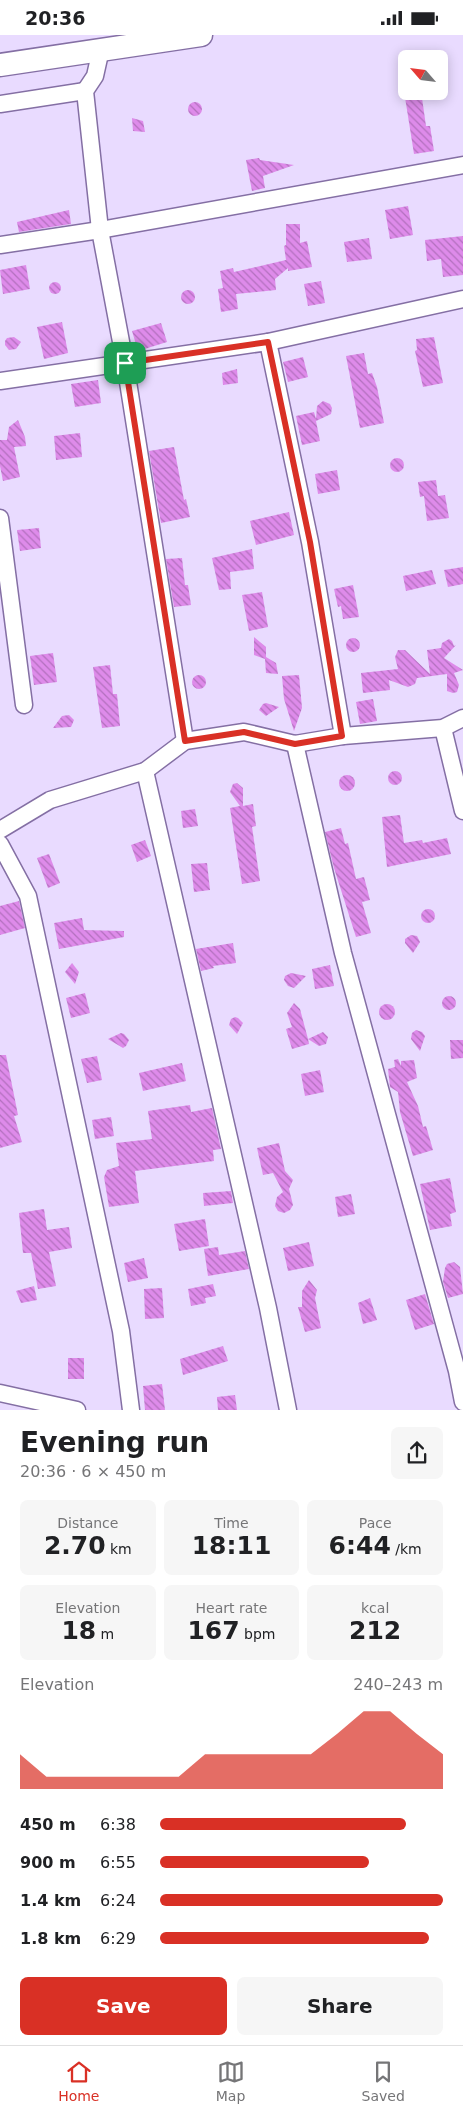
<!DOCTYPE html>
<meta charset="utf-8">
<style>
:root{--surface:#fff;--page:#f6f6f6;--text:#202124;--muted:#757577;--line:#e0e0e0;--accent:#d93025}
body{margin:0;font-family:"DejaVu Sans",sans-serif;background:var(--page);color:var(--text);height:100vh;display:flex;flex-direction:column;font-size:19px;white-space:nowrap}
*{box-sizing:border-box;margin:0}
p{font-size:16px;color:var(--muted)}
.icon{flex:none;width:28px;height:28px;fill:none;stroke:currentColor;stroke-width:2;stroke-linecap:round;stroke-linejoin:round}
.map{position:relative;height:1375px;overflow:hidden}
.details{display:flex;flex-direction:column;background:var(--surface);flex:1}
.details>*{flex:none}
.needle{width:32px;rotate:298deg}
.tools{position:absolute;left:398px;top:15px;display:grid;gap:10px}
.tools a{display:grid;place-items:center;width:50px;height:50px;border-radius:8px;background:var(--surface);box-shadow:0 2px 12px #0003;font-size:25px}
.pin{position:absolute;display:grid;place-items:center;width:42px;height:42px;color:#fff;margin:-21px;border-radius:10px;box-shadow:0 2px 8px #0006}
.round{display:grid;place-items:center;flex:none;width:52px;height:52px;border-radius:8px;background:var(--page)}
.overview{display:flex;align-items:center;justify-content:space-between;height:85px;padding:0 20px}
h1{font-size:28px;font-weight:800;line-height:38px}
.metrics{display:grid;grid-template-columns:repeat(3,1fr);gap:8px;height:85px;padding:5px 20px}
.metrics div{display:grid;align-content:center;border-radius:8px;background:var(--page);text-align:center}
.metrics b{font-size:25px;font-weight:800}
.metrics small{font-size:14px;font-weight:400}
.metrics p{font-size:14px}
.chart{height:140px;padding:10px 20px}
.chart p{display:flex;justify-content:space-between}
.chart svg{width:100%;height:90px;margin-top:5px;fill:var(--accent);opacity:.7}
.cta{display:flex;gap:10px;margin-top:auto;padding:10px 20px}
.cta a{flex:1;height:58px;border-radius:8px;background:var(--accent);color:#fff;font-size:20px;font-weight:800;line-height:58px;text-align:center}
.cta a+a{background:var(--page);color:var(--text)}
ul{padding:0 20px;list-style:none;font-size:16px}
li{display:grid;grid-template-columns:80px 60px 1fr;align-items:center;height:38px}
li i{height:12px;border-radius:6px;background:var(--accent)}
.status{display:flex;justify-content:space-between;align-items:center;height:35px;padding:0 25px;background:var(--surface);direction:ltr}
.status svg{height:14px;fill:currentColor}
.tab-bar{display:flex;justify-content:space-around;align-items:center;height:70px;border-top:1px solid var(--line);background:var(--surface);font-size:14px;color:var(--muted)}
.tab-bar a{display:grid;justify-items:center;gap:2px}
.tab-bar .current{color:var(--accent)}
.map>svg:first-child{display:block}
.building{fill:url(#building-back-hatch)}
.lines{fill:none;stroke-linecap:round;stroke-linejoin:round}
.street-casing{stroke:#846fa4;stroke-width:19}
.secondary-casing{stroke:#846fa4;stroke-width:25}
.street{stroke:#fff;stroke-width:16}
.secondary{stroke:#fff;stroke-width:22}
.route-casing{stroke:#fff;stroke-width:10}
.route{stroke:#d93025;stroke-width:6}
</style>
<div class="status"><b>20:36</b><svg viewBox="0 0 49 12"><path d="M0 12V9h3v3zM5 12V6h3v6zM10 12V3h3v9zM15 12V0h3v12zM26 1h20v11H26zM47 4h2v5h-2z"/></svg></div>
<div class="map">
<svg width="463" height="1375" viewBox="0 0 463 1375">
<defs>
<pattern id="building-back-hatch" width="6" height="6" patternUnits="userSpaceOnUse" patternTransform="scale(1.25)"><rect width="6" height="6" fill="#de8bea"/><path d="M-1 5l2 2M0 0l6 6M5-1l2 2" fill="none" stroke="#b370be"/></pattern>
</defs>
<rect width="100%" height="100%" fill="#e9dbff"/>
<g class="building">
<path d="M404,56H421L426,91H430L434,116L414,119Z"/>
<circle cx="195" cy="74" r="7"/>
<path d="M132,83L143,86L145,97L133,96Z"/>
<path d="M259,123L260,125L294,130L263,141L265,153L252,156L246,125Z"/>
<path d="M408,171L413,200L390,204L385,175Z"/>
<path d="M69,175L71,189L19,197L17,187Z"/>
<path d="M286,189H300V208L307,206L312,232L288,236V233L275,244L276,255L236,259L238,274L221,277L218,254L223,253L220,236L233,233L234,237L286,225L284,211L286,210Z"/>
<path d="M463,201V240L443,242L441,224L427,226L425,205Z"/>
<path d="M369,203L372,224L347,227L344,207Z"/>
<path d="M26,230L30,254L3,259L0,235Z"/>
<path d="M321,246L325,268L308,271L304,249Z"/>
<circle cx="55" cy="253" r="6"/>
<circle cx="188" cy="262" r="7"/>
<path d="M62,287L68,318L44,324L37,292Z"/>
<path d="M161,288L167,307L138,316L132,296Z"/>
<path d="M14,302L21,307L16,314L9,315L5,310V306L7,303Z"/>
<path d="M434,302L443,348L423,352L415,316L417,315L416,304Z"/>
<path d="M364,318L368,339L372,338L377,352L384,388L360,393L346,321Z"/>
<path d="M303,322L308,342L288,347L283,327Z"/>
<path d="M237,334L238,348L223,350L222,338Z"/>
<path d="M98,345L101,368L75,372L71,349Z"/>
<path d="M323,366L330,369L332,373L331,379L316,386L320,406L302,410L296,381L314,377L316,384L317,371Z"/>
<path d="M18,385L25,402L26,411L14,412L20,442L3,446L0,431V405H7L9,392Z"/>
<path d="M80,398L82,422L56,425L54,401Z"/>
<path d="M174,412L184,465L186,464L190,482L161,488L149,416Z"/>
<circle cx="397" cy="430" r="7"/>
<path d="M337,435L340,455L318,459L315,439Z"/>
<path d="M436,445L438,461L445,460L449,483L427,486L424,461L420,462L418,447Z"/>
<path d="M289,477L294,500L256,510L250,486Z"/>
<path d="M39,493L41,513L20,516L17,495Z"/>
<path d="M252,514L254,534L230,537L231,554L219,555L212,523Z"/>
<path d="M182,523L185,550H188L191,570L174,572L166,524Z"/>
<path d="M463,532V549L448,552L444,535Z"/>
<path d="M432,535L436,549L406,556L403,541Z"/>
<path d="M353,550L359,582L343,584L341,571L338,572L334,554Z"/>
<path d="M262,557L268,592L249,596L242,560Z"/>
<path d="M254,602L266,612V622L276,628L278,639L266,638L265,624L254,620Z"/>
<circle cx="353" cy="610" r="7"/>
<path d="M449,604L452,606L454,611L456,610L444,623L463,635L454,638L459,650L457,657L453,658L447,656V639L417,643L415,649L408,652L389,645L390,655L363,658L361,638L398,634L395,622L398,615H405L430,639L427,615L441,613L442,608Z"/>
<path d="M53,618L57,647L34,650L30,621Z"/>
<path d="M110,630L113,659H117L120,691L102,693L93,632Z"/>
<path d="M299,640L302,673L294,696L284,664L282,641Z"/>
<circle cx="199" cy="647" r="7"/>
<path d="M373,664L377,686L360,689L356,667Z"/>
<path d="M266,668L279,672L266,681L259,675L263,669Z"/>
<path d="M69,680L74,685L71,692L53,693L62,681Z"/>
<circle cx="395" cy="743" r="7"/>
<circle cx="347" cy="748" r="8"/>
<path d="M237,748L243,753V771L253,769L256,791L252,792L260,846L242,849L230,773L240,771L230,757L233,749Z"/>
<path d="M195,774L198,791L183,793L181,776Z"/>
<path d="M400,780L404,808L422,805L423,808L447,803L451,819L387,832L382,782Z"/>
<path d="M341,793L345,809L348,808L356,844L364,842L370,865L362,867L371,898L356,902L334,833L325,797Z"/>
<path d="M145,805L151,821L137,827L131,810Z"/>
<path d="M49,819L60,848L48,853L37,823Z"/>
<path d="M207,828L210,855L194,857L191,829Z"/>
<path d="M19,866L25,893L0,900V871Z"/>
<circle cx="428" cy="881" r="7"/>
<path d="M82,883L84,895L124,896V902L59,914L54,888Z"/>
<path d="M411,900L417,901L420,907L413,918L405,908V904Z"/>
<path d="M233,908L236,928L213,931L214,933L201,936L196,914Z"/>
<path d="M72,928L79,937L75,949L65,937Z"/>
<path d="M330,930L334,951L315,954L312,934Z"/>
<path d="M291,938L306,941L294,953L288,951L284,945L285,941Z"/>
<path d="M85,958L90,978L71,983L66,963Z"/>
<circle cx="449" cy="968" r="7"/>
<path d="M294,968L300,974L308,1004L323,997L328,1002L326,1009L319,1011L308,1004L309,1009L292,1014L286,994L292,992L287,978Z"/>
<circle cx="387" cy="977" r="8"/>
<path d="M235,982L238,983L243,988L237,999L229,990L231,984Z"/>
<path d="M416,995L422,997L425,1001L420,1016L411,1004L412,998Z"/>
<path d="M121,998L124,999L129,1005L126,1011L123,1013L108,1004Z"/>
<path d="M450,1005H463V1023L451,1024Z"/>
<path d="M0,1020H6L18,1080L14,1081L22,1107L0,1113Z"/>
<path d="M97,1021L102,1045L87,1048L81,1024Z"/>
<path d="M398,1024L401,1031V1026L414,1025L417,1043L407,1047L418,1071L423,1092L426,1091L433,1115L413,1121L400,1077L398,1057L390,1052L388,1034L395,1032L394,1025Z"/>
<path d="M182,1028L186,1046L143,1056L139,1038Z"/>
<path d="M320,1035L324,1057L305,1061L301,1039Z"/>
<path d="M190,1070L191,1077L212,1073L221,1114L213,1115L214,1126L135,1136L139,1168L109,1172L104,1142L107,1135L119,1131L116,1108L152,1104L148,1076Z"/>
<path d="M111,1082L114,1101L95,1104L92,1085Z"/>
<path d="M279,1108L285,1136L293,1145L289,1154L293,1170L290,1175L284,1178L278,1176L275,1171L277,1162L283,1157L273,1138L263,1140L257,1113Z"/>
<path d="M450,1143L456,1177L450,1179L452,1191L430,1195L420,1149Z"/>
<path d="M231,1156L233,1168L204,1171L203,1158Z"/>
<path d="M351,1159L355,1179L338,1182L335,1162Z"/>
<path d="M44,1174L47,1195L69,1192L72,1213L49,1217L56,1251L38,1254L31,1218H23L19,1178Z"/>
<path d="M205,1184L209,1211L179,1216L174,1189Z"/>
<path d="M309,1207L314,1231L288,1236L283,1213Z"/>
<path d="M218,1212L219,1220L245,1216L249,1234L208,1241L204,1214Z"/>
<path d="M144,1223L148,1243L128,1247L124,1228Z"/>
<path d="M454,1227L460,1232L463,1259L448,1263L443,1247L445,1233L447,1229Z"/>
<path d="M309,1245L317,1255L315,1263L321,1293L305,1297L298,1272H302V1256Z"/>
<path d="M213,1249L216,1261L205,1263L206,1268L191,1271L188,1254Z"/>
<path d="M34,1251L37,1265L21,1268L16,1256Z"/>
<path d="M162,1253L164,1283L145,1284L144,1254Z"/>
<path d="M425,1259L434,1289L415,1295L406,1265Z"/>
<path d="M370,1263L377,1285L363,1289L358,1268Z"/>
<path d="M223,1311L228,1326L183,1340L180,1324Z"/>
<rect x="68" y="1323" width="16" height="21"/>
<path d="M162,1349L165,1375H145L143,1351Z"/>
<path d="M235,1360L237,1375H218L217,1362Z"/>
</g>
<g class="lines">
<g class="street-casing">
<g id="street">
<path d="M101,14L95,41L85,56L100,195L125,328L185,706"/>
<path d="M0,69L85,56"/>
<path d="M0,210L100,195L463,130"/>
<path d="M268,307L310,507L343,701"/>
<path d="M0,346L268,307L463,264"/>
<path d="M0,483L24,670"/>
<path d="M443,693L463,776"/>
<path d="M295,709L343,918L457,1336L463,1367"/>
<path d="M145,736L268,1273L288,1375"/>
<path d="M0,795L50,765L145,736L185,706L244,697L295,709L343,701L443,693L463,683"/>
<path d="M0,809L28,861L121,1296L131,1375"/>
<path d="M0,1358L77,1375"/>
</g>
</g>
<g class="secondary-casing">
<path id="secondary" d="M0,30L201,0"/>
</g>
<use href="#street" class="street"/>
<use href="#secondary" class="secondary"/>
</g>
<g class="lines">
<g class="route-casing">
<path id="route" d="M268,307L310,507L342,701L295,709L244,697L185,706L125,328Z"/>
</g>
<use href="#route" class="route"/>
</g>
</svg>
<div class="tools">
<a><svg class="needle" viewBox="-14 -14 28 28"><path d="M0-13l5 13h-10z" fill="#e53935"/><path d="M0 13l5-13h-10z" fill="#757577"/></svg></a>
</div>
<div class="pin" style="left:125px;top:328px;background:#1e9e55"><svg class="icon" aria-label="arrive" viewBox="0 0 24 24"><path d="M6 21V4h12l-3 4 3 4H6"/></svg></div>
</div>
<section class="details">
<div class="overview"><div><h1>Evening run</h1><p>20:36 · 6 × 450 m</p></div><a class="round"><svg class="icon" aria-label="share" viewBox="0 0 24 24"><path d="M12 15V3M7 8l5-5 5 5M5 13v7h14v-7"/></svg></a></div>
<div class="metrics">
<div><p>Distance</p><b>2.70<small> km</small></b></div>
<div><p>Time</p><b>18:11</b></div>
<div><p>Pace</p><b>6:44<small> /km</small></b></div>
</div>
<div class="metrics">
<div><p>Elevation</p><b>18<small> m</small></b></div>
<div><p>Heart rate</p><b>167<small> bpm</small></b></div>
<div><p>kcal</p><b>212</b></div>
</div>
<div class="chart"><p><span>Elevation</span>240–243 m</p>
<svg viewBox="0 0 160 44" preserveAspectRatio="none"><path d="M0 44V27L10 38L20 38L30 38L40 38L50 38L60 38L70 27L80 27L90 27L100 27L110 27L120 17L130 6L140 6L150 17L160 27V44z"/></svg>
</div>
<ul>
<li><b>450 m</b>6:38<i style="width:87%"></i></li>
<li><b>900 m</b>6:55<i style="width:74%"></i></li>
<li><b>1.4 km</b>6:24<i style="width:100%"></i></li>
<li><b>1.8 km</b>6:29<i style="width:95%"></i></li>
</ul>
<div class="cta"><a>Save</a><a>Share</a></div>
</section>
<nav class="tab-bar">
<a class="current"><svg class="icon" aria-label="home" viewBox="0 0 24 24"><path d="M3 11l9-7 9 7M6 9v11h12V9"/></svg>Home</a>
<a><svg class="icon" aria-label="map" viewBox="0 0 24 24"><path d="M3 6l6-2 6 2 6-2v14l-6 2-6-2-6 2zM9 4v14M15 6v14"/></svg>Map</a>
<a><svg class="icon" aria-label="saved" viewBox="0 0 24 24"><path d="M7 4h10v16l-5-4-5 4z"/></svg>Saved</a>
</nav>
